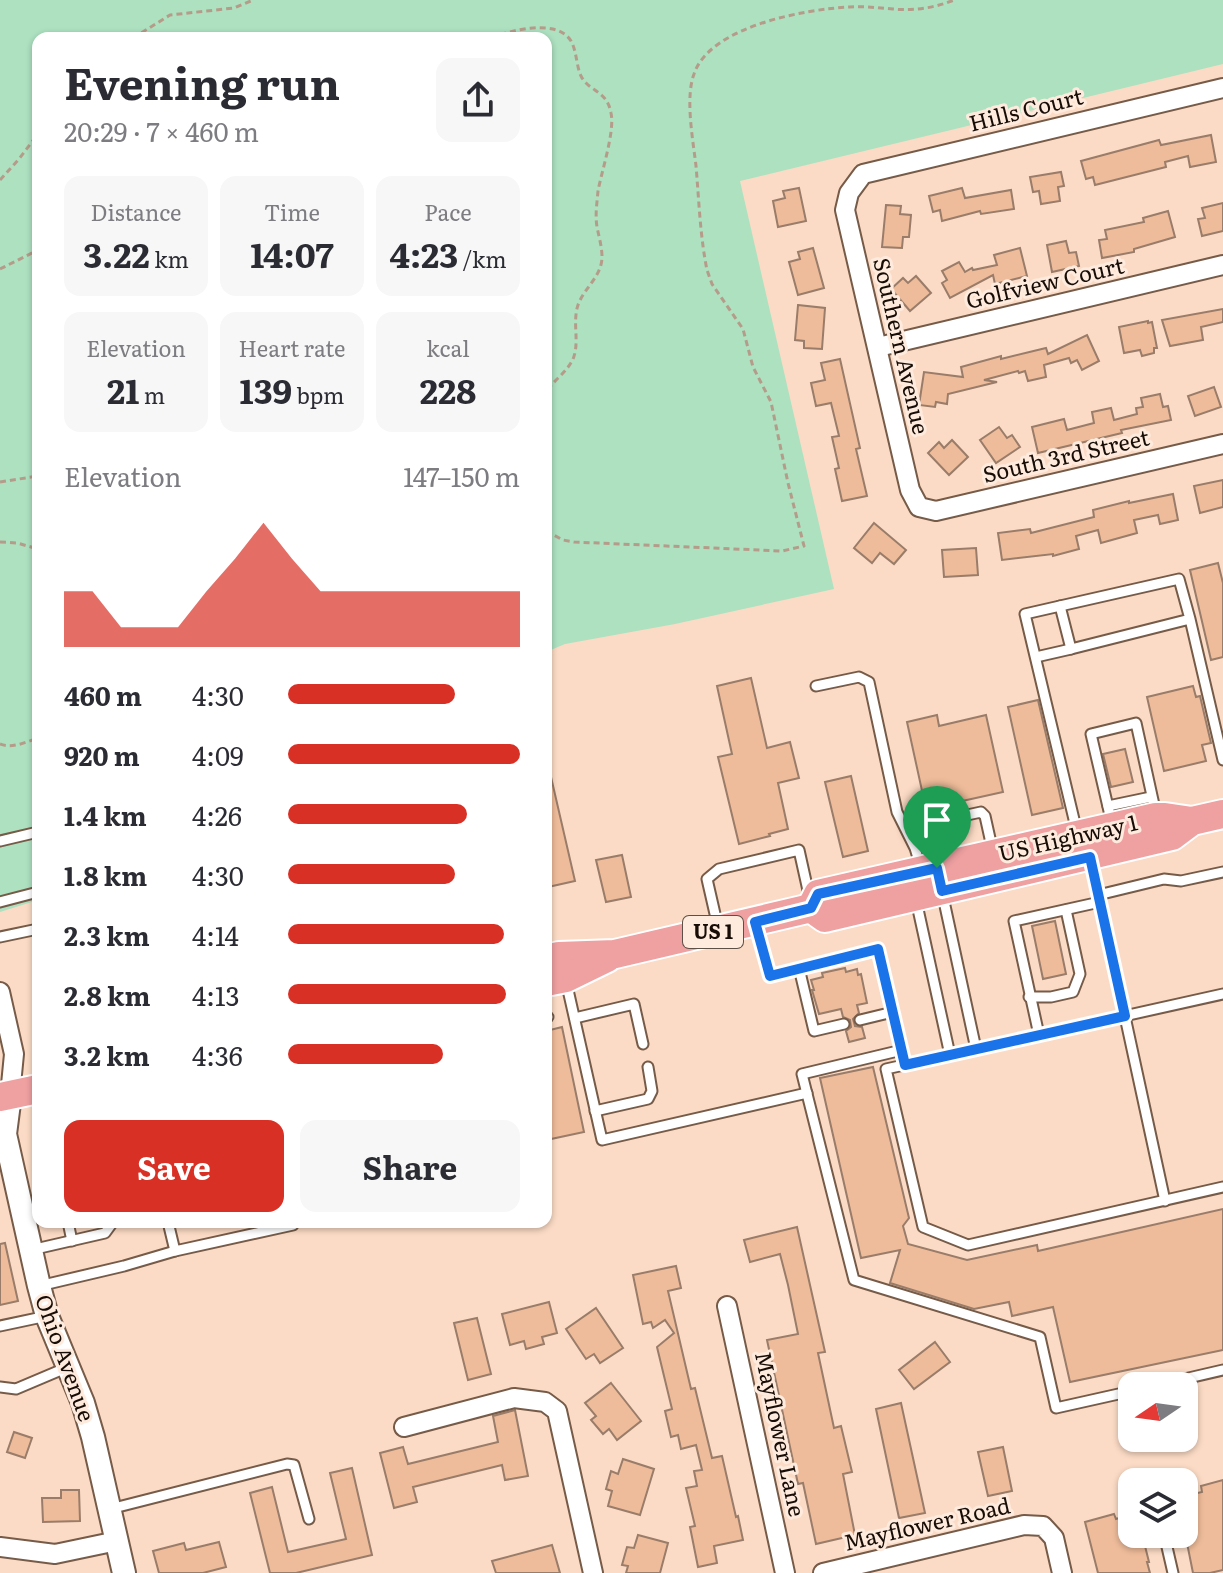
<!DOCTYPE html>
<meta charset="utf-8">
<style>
:root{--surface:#fff;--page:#f7f7f7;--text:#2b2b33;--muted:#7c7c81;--accent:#d93025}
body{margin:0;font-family:Literata,serif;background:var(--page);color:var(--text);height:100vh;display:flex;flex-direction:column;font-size:30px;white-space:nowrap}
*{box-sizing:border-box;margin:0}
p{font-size:26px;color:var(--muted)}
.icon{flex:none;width:44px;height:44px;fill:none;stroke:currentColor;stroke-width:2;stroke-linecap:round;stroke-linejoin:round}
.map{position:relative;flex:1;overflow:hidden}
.side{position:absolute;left:32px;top:32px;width:520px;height:1196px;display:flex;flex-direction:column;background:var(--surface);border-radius:16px;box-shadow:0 2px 6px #0004}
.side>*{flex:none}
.needle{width:52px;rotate:257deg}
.controls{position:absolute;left:1118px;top:1372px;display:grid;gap:16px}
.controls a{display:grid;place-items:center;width:80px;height:80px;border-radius:16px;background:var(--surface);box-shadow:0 2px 6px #0004;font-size:40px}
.pin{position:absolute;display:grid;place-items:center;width:68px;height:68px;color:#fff;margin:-82px -34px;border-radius:50% 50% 50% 0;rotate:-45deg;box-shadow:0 0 8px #0007}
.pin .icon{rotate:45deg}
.round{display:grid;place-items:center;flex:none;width:84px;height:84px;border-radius:16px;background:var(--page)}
.overview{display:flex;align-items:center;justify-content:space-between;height:136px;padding:0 32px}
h1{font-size:44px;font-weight:700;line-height:60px}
.metrics{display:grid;grid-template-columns:repeat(3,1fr);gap:12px;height:136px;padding:8px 32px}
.metrics div{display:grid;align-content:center;border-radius:16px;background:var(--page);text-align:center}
.metrics b{font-size:34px;font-weight:700}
.metrics small{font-size:22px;font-weight:400}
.metrics p{font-size:22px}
.chart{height:224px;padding:16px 32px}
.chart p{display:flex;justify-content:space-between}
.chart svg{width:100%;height:144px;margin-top:8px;fill:var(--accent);opacity:.7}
.cta{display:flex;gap:16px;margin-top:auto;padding:16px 32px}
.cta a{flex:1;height:92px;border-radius:16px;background:var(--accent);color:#fff;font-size:32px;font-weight:700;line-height:92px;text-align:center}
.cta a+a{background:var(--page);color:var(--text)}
ul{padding:0 32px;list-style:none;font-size:26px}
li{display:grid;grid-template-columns:128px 96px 1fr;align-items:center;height:60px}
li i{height:20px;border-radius:10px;background:var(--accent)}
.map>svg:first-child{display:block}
.green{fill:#ade1c0}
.building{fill:#eebc9a;stroke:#997c69;stroke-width:2}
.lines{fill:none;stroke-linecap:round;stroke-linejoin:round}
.service-casing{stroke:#765b48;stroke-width:13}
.minor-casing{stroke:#765b48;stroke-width:22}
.tertiary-casing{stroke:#765b48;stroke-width:26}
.primary-casing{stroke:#fff;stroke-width:32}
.path{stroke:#b59c8a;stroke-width:3;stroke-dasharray:6 4;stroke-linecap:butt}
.service{stroke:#fff;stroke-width:9}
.minor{stroke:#fff;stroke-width:18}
.tertiary{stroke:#fff;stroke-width:22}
.primary{stroke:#efa0a1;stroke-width:28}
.route-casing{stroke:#fff;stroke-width:16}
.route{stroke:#1a73e8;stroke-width:10}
.labels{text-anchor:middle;stroke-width:6;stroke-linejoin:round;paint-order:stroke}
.shield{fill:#feebde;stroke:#5c5047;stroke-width:2}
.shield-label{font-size:20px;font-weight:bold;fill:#170d06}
.street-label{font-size:22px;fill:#170d06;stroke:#feebde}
</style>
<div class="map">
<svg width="1223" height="1573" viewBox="0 0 1223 1573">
<rect width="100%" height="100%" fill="#fbdbc5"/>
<path class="green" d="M0,0H1223V64L740,181L834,589L675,624L565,644L546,652V38H38V900L0,912Z"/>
<g class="building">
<path d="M1211,135L1216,162L1190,167L1188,156L1165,162L1166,167L1095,185L1093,177L1086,179L1081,161L1159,140L1161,145Z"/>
<path d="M1061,172L1064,186L1058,187L1060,201L1041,204L1039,191L1033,192L1030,177Z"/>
<path d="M799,188L806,221L778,227L773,201L785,198L783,191Z"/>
<path d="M962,188L965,198L1011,190L1014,209L981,214L980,211L942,221L940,210L933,212L929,196Z"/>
<path d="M1223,203V231L1202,236L1198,219L1205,218L1202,208Z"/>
<path d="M886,205L901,206L900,214L911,215L909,237H903L902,248L882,247Z"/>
<path d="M1168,211L1175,237L1134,249V252L1102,258L1099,240L1107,239L1105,230L1144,222L1143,218Z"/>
<path d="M1066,241L1069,253L1076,252L1079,266L1052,272L1047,245Z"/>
<path d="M813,248L824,288L798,295L789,262L800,259L798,252Z"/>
<path d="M1020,248L1027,276L995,284L993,275L950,298L942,283L947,280L942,271L959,262L965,272L972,268L973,270L997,265L994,255Z"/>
<path d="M916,276L931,293L910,311L891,289L903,278L908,283Z"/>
<path d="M798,305L825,308L822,349L804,348V341L795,340Z"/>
<path d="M1223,309V322L1201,327L1203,340L1170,346L1162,320Z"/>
<path d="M1148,321V323L1152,322L1157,348H1154V353L1142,356L1140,350L1124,353L1119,327Z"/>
<path d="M1087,335L1099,361L1082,370L1077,360L1071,363L1069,358L1044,365L1046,377L1028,381L1025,371L1019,373L1018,371L984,380L997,382L948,394L947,404L936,402L935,407L919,405L924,372L963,377L961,367L1001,356V359L1046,348L1048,354Z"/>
<path d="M840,359L860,448L856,449L867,496L842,501L835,469L839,468L832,437L839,436L831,403L816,406L811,383L825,380L821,363Z"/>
<path d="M1214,387L1221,407L1195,416L1188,396Z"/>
<path d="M1160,394L1163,407L1168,406L1171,420L1121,430L1122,433L1038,453L1032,427L1064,419L1067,430L1094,423L1092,412L1111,408L1114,420L1137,414L1136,408L1143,407L1141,398Z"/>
<path d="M999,427L1007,438L1012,435L1020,447L996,463L980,440Z"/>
<path d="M952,440L968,457L949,475L928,453L939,442L944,448Z"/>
<path d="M1223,480V507L1200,513L1194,486Z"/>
<path d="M1173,494L1178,520L1160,524L1158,515L1134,520L1137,533L1101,543L1098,530L1076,536L1079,549L1053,556V554L1002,560L998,533L1030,529L1031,533L1094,517L1093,510L1129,501V503Z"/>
<path d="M874,523L906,550L894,564L880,553L872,563L854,548Z"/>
<path d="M976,548L978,575L944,577L942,550Z"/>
<path d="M1218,563L1223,583V657L1211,660L1190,570Z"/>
<path d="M751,678L767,748L790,742L799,778L778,783L788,829L769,834L770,836L739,844L718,757L732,754L717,686Z"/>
<path d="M1193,686L1196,697L1200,696L1211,743L1202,745L1206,761L1164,771L1147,697Z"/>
<path d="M1038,700L1063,808L1032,815L1008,707Z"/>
<path d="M937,715L939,726L986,715L1003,792L926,809L907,722Z"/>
<path d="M1125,749L1133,782L1111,787L1103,754Z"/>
<path d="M851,776L868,851L843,857L825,782Z"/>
<path d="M551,777L575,881L548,887L546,881V778Z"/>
<path d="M622,855L631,897L606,902L596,860Z"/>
<path d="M1055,921L1066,974L1043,979L1032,926Z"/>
<path d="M845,968L846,972L857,969L858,975L861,974L867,1003L857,1005L859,1013L853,1019L855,1026L862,1027L865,1038L849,1042L846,1031L851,1027L850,1020L843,1017L841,1009L819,1014L812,990H814L811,980L823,977L822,973Z"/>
<path d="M562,1027L584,1132L551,1139L546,1115V1031Z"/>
<path d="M873,1067L909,1218L903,1226L908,1244L967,1260L1037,1245L1038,1251L1223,1209V1350L1070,1382L1053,1307L1012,1316L1009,1302L974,1309L890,1283L900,1250L861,1258L820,1078Z"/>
<path d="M797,1227L825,1352L818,1353L834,1428L841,1426L852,1472L843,1474L855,1535L816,1544L803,1483L798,1484L767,1340L798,1334L788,1285L780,1254L750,1262L744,1240Z"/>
<path d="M5,1243L18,1301L0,1305V1244Z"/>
<path d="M676,1266L681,1288L668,1291L691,1389L695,1388L712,1458L722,1456L736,1517L738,1516L743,1540L714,1546L717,1563L698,1567L690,1527L695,1526L686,1488L697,1486L694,1471L702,1470L696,1445L681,1449L678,1435L671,1437L665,1411L672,1409L657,1347L674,1333L665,1320L653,1328L651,1322L643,1324L633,1275Z"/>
<path d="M549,1302L557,1333L542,1337L544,1344L526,1349L524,1341L510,1345L502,1314Z"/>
<path d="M596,1308L623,1348L600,1363L594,1354L586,1359L566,1329Z"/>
<path d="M477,1318L491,1374L468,1380L454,1323Z"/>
<path d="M935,1342L950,1362L914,1389L899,1370Z"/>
<path d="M611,1383L641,1421L617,1440L609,1429L603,1434L591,1420L596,1416L585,1403Z"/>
<path d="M901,1403L925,1513L899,1518L876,1409Z"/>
<path d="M515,1410L528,1476L505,1480L502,1465L413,1487L417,1502L394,1508L380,1453L403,1447L408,1464L498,1442L493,1416Z"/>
<path d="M14,1432L32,1438L25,1458L7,1452Z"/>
<path d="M1003,1447L1012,1491L988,1496L978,1452Z"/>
<path d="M623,1459L654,1469L640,1515L608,1506L612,1491L606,1489L611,1471L618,1474Z"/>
<path d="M352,1468L372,1555L296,1573H270L250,1493L272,1487L288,1552L346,1539L330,1473Z"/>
<path d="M1223,1480V1570L1210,1573H1193L1184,1528V1496L1202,1492L1201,1486Z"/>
<path d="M61,1490H79L80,1521L43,1522L42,1498H61Z"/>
<path d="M1114,1514L1116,1519L1132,1514V1534H1142L1149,1562H1147L1150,1573H1098L1085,1522Z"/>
<path d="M638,1535L668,1543L660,1573H626L628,1566L622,1565L627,1547L634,1548Z"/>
<path d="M219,1542L226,1567L203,1573H159L153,1551L184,1543L186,1550Z"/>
<path d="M552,1545L560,1573H496L492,1561Z"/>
</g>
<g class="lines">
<g class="service-casing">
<g id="service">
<path d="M1060,606L1025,614L1077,832"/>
<path d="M1190,619L1071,649L1060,606L1179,579L1190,619L1223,760"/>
<path d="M1036,657L1071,649"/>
<path d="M816,686L859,677L869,682L897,812L915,848L921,868"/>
<path d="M1108,806L1151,797"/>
<path d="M935,822L981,812L985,816L993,852"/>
<path d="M1112,824L1091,734L1136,723L1156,814"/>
<path d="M0,841L38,832"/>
<path d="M1091,860L1165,1201"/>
<path d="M942,892L976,1049"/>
<path d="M1098,895L1164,879L1181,881L1223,872"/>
<path d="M916,900L950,1055"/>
<path d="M0,902L38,892"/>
<path d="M756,924L770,976L878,949L905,1065"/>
<path d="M718,927L707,879L719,869L799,850L809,895"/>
<path d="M0,937L38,929"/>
<path d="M799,968L814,1031L844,1024"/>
<path d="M566,981L602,1140L807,1093"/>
<path d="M1223,994L886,1069L923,1227L968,1245L1223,1187"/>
<path d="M1029,997H1051L1073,992L1080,974L1066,910"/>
<path d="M546,1017H548"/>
<path d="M575,1018L634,1004L643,1044"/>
<path d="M860,1020L893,1012"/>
<path d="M1039,1035L1014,921L1100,902"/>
<path d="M902,1050L802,1074L854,1280L1040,1337L1056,1408L1132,1391"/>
<path d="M595,1111L648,1099L652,1091L648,1067"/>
<path d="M68,1222L72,1241"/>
<path d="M168,1222L175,1251L293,1225L294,1222"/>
<path d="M31,1250L105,1233L113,1222"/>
<path d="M39,1286L124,1266L175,1251"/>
<path d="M0,1326L47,1316"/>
<path d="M1154,1386L1223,1370"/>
<path d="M0,1387L16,1389L68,1367"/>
<path d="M110,1509L287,1464L294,1465L309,1519"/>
<path d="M1164,1534L1173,1573"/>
</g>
</g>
<g class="minor-casing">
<g id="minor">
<path d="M1223,88L863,174L849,193L845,210L910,490L919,507L936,511L1223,444"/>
<path d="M878,347L1223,265"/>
<path d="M0,992L14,1054L10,1095"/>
<path d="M727,1306L785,1573"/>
<path d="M404,1427L514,1398L545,1402L557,1411L593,1573"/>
<path d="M0,1547L55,1554L117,1541"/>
<path d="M823,1573L1024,1525L1043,1526L1054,1538L1062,1573"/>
</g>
</g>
<g class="tertiary-casing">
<path id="tertiary" d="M10,1095L5,1134L39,1286L47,1316L83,1403L93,1437L124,1573"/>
</g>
<g class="primary-casing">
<g id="primary">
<path d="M811,908L825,918L1172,836L1192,821L1223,814"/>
<path d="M811,908L818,894L1156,817H1165L1192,821"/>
<path d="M546,959L559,956L615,954L811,908"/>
<path d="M546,982L566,978L607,958"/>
<path d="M0,1097L38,1089"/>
</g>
</g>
<g class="path">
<path d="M133,38L170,15L234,8L253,0"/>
<path d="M491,38C511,30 557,18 571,41C577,52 576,65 581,76C589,92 607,90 611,113C615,131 602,170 598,191C597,203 595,215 597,227C599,237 602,247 602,257C602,276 584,288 578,305C572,323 580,342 573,359C567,372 554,380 546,392"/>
<path d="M0,180L19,159L38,134"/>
<path d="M0,269L38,250"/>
<path d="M0,482L38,476"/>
<path d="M546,531L563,540L574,542L782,551L804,546L788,483L771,402L753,367L743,329L712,284L707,270C700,236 699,200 696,166C693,140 685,98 694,74C710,26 806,9 850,7C865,6 879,8 893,9C914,11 934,8 954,0"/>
<path d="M0,542L17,543L38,549"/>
<path d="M0,744C12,749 26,742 38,738"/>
</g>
<use href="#service" class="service"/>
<use href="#minor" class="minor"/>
<use href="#tertiary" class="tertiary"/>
<use href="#primary" class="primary"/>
</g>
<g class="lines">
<g class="route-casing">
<path id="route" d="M1090,857L1125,1016L905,1065L878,949L770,976L755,922L811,908L818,894L937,868L942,891Z"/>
</g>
<use href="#route" class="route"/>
</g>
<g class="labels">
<rect class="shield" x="683" y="916" width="60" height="32" rx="6"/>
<g class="shield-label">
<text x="713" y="939">US 1</text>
</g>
<g class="street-label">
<text transform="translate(1026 110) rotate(-14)" y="8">Hills Court</text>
<text transform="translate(1045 283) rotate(-13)" y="8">Golfview Court</text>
<text transform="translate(901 346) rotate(77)" y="8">Southern Avenue</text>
<text transform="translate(1066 456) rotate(-13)" y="8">South 3rd Street</text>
<text transform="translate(1068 838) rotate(-13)" y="8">US Highway 1</text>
<text transform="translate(65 1358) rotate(70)" y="8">Ohio Avenue</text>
<text transform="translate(780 1434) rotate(78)" y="8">Mayflower Lane</text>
<text transform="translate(927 1524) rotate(-13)" y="8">Mayflower Road</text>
</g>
</g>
</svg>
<div class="controls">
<a><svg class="needle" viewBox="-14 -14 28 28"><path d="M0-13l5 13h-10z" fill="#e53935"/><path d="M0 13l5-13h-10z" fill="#7c7c81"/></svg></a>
<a><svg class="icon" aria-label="layers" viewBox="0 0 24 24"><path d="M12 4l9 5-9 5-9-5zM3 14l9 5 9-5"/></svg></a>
</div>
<div class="pin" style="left:937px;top:868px;background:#1e9e55"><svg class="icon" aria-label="arrive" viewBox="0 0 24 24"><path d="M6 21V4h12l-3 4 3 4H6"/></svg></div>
<section class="side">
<div class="overview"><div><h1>Evening run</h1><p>20:29 · 7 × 460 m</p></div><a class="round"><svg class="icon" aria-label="share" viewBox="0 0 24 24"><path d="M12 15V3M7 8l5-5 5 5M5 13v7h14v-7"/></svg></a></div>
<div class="metrics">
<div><p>Distance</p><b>3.22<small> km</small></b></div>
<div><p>Time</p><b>14:07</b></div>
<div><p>Pace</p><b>4:23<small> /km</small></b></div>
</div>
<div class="metrics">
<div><p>Elevation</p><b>21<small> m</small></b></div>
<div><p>Heart rate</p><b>139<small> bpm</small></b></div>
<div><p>kcal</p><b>228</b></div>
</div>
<div class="chart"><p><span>Elevation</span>147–150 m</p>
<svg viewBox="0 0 160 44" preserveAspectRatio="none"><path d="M0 44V27L10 27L20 38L30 38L40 38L50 27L60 17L70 6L80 17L90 27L100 27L110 27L120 27L130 27L140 27L150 27L160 27V44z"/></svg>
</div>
<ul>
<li><b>460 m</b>4:30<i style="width:72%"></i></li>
<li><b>920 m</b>4:09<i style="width:100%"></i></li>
<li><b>1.4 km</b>4:26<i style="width:77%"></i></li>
<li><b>1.8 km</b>4:30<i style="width:72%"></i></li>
<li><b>2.3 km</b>4:14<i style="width:93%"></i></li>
<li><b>2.8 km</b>4:13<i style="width:94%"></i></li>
<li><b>3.2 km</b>4:36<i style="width:67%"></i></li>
</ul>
<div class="cta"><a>Save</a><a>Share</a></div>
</section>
</div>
